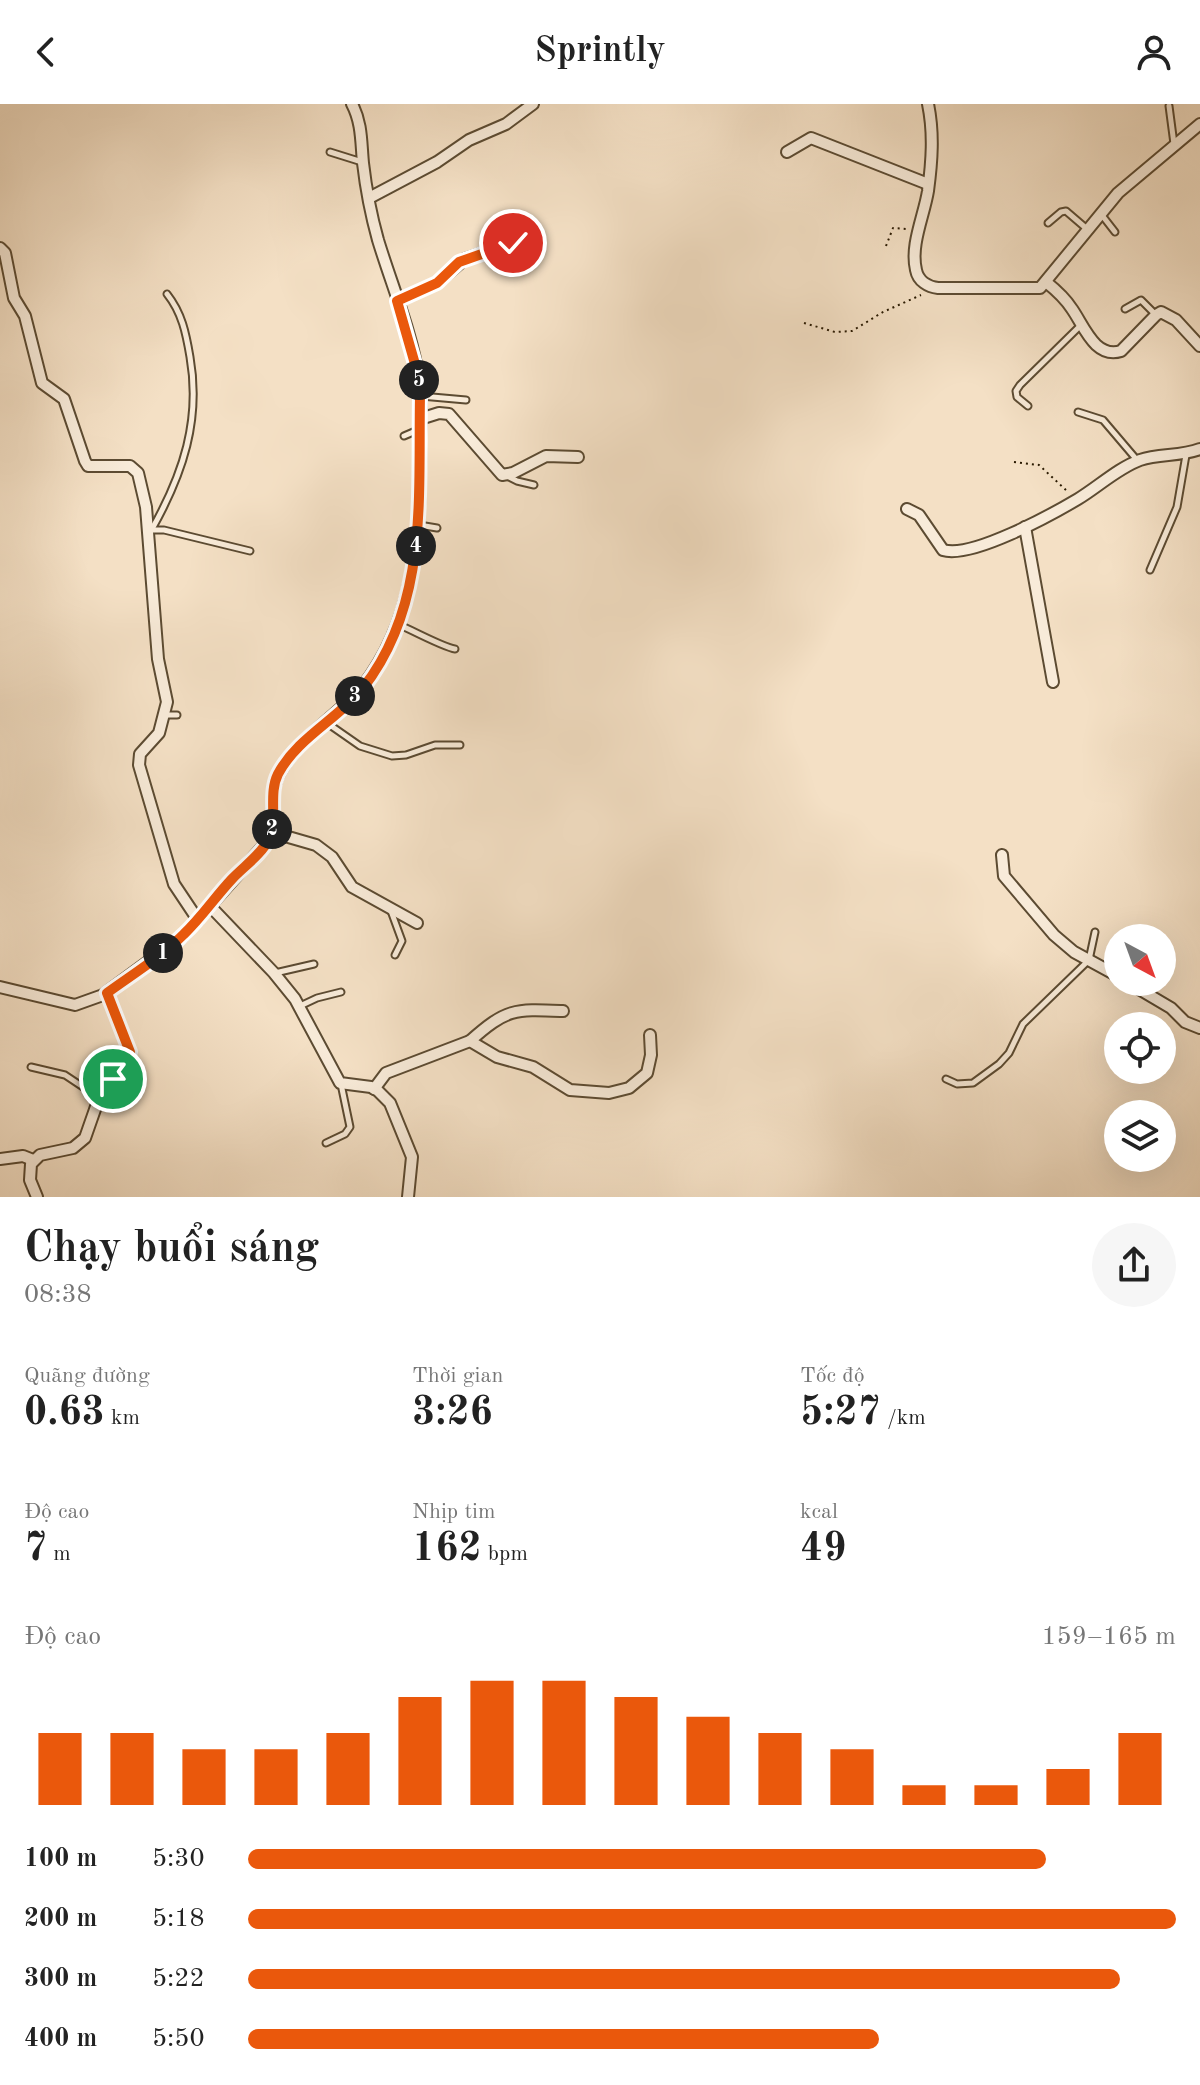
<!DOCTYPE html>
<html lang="vi">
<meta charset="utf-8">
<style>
:root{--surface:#fff;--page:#f6f6f6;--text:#222;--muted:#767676;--accent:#ea580c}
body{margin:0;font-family:"Old Standard TT",serif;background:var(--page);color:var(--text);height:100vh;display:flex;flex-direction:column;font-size:30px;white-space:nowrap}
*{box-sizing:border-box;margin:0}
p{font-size:26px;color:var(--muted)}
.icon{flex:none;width:44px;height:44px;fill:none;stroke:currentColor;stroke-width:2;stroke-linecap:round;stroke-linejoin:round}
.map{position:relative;height:1093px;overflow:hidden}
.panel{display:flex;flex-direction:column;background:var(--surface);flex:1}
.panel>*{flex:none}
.needle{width:52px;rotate:139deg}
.tools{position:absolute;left:1104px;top:820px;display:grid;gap:16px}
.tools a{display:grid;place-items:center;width:72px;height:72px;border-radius:50%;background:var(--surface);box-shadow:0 8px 32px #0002;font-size:40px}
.pin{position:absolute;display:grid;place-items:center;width:68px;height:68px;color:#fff;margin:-34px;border:4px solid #fff;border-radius:50%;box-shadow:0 2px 8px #0007}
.km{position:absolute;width:40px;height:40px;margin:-20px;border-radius:50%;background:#222;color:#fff;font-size:22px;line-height:40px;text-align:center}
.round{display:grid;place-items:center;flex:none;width:84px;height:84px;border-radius:42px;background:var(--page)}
.headline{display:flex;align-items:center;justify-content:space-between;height:136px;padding:0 24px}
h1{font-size:44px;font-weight:700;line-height:60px}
.stats{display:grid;grid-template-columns:repeat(3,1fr);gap:12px;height:136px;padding:8px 24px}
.stats div{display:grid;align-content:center}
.stats b{font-size:40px;font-weight:700}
.stats small{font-size:22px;font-weight:400}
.stats p{font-size:22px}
.chart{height:224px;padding:16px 24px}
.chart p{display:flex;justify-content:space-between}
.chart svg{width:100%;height:144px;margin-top:8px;stroke:var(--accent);stroke-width:6}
ul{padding:0 24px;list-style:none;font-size:26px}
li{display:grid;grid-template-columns:128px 96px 1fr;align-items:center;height:60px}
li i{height:20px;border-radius:10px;background:var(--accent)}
header{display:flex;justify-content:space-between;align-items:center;height:104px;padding:0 24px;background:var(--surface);font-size:36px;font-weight:700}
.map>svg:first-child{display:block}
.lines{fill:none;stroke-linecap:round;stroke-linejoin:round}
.lane-casing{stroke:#5c4b32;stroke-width:9}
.street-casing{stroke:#5c4b32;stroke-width:14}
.path{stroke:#291901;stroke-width:2;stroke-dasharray:2 4;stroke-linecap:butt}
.lane{stroke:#f8ebd9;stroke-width:5}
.street{stroke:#f8ebd9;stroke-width:10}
.route-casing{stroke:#fff;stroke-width:16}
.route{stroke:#ea580c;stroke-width:10}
</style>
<header><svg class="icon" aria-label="back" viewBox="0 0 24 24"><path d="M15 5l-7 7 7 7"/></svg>Sprintly<svg class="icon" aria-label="person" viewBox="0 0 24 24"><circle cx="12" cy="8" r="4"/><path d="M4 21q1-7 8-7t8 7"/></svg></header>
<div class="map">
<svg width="1200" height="1093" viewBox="0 0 1200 1093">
<rect width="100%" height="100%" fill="#f4e0c5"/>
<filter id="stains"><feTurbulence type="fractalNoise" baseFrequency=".0025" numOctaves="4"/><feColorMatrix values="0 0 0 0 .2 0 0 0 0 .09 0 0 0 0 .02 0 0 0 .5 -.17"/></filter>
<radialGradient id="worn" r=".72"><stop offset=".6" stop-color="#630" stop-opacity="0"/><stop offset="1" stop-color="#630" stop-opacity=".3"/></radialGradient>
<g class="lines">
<g class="lane-casing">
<g id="lane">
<path d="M1169,2L1174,40"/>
<path d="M330,48L362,58"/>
<path d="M1101,110L1115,128"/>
<path d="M1048,119L1061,108L1066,107L1087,125"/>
<path d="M1125,205L1141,196L1155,210"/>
<path d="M421,292L466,296"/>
<path d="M1028,302L1017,293L1016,287L1020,281L1081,221"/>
<path d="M1078,308L1103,316L1137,356"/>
<path d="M404,332L418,326"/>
<path d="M507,372L517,377L534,381"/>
<path d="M419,421L437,424"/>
<path d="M152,425C183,370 201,316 190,253C186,229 182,209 167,190"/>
<path d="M149,426H164L250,447"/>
<path d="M1150,466L1177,403L1186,351"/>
<path d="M398,520C411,526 445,544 455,545"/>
<path d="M165,611H177"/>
<path d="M327,619L360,642L392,652L406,651L435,641H460"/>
<path d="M391,807L402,837L395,851"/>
<path d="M275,869L314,860"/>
<path d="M300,902L317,894L341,888"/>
<path d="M31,963L65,971L98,993"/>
<path d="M946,975L957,980L973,979L999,960L1009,949L1023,920L1089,856L1095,828"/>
<path d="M326,1039L345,1030L350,1023L341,980"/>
</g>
</g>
<g class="street-casing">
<g id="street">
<path d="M928,0C934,29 932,57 928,87C924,112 910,141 916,166C918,177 928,183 938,184H1040L1118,89L1200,20"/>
<path d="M787,48L811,34L928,80"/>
<path d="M369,94L437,58L469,36L506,20L533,0"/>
<path d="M0,144L5,149L14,194L25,212L42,279L64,295L85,357L88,362H130L138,369L146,403L158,555L167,598L159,629L140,650L139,661L174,780L198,816"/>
<path d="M1046,178C1056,186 1065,194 1072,205C1084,222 1095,255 1121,247L1156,211L1161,208L1176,216L1200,242"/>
<path d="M397,197L437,179L465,155L513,139L519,138L530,143"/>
<path d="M420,315L439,309L449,310L502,371L513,369L546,352L578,353"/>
<path d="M907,405L919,411L943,446C971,455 1051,411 1078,395C1098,383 1118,364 1140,356C1159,349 1180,353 1200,345"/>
<path d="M1025,423L1053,578"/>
<path d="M271,728L316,741L332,753L352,783L417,819"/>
<path d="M1002,751L1004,772L1054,831L1074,848L1118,872"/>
<path d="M210,802L274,869L295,895L340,979L371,983L378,987L390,999L412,1053L408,1093"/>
<path d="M1127,878L1171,904L1185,918L1200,924"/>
<path d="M0,883L75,901L103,891L183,832L267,738C278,716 267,689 280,668C302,629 346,608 371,571C418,502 421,418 420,337C420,317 422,296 419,276C412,229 392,182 378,136C371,111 366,85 363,59C361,38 362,19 352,0"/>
<path d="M470,937C507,904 515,905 563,907"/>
<path d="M374,985L386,969L470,937L497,953L533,963L570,986L609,989L629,984L647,969L651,951L650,931"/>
<path d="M0,1055L23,1052L33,1056"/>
<path d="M37,1093L30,1076L31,1060L40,1051L73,1044L85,1034L99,994L128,957V942L107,889"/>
</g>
</g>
<g class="path">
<path d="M886,142L893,124L906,125"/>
<path d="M804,219L835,228L852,227L883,208L921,191"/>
<path d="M1014,358L1039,361L1067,387"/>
</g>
<use href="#lane" class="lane"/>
<use href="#street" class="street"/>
</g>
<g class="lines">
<g class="route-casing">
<path id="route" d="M113,975L125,962L130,948L107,889C133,870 161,853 184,830C202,813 215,793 232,775C243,763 261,751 269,735C278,715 268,690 278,670C297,634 338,615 363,584C429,500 418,391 420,292L419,274L397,197L437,179L459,158L513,139"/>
</g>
<use href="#route" class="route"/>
</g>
<rect width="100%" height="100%" filter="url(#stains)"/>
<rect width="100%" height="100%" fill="url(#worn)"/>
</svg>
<div class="tools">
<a><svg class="needle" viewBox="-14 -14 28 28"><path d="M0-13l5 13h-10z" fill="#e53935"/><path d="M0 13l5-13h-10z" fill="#767676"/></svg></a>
<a><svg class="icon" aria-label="locate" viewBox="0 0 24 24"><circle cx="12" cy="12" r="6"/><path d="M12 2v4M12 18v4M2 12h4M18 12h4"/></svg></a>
<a><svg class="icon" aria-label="layers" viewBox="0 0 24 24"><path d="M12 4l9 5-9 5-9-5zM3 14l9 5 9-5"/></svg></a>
</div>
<div class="pin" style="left:113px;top:975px;background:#1e9e55"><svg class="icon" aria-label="arrive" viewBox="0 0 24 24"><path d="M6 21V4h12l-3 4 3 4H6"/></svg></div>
<div class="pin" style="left:513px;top:139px;background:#d93025"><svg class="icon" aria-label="check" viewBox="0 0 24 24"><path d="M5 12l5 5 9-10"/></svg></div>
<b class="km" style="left:163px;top:849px">1</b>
<b class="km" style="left:272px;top:725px">2</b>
<b class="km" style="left:355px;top:592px">3</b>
<b class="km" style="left:416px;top:442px">4</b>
<b class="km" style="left:419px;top:276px">5</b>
</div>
<section class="panel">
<div class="headline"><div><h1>Chạy buổi sáng</h1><p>08:38</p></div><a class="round"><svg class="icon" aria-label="share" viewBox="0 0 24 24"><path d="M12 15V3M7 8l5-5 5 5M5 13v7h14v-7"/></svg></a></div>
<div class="stats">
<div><p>Quãng đường</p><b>0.63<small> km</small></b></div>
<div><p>Thời gian</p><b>3:26</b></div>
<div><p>Tốc độ</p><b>5:27<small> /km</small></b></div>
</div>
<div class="stats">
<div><p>Độ cao</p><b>7<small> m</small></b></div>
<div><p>Nhịp tim</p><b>162<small> bpm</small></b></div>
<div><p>kcal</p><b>49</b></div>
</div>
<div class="chart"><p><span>Độ cao</span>159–165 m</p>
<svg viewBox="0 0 160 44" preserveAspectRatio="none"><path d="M5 44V22M15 44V22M25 44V27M35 44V27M45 44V22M55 44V11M65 44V6M75 44V6M85 44V11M95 44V17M105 44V22M115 44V27M125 44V38M135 44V38M145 44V33M155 44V22"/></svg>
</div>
<ul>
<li><b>100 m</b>5:30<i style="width:86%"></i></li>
<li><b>200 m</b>5:18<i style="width:100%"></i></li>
<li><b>300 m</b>5:22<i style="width:94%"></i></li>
<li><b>400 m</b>5:50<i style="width:68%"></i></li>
</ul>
</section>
